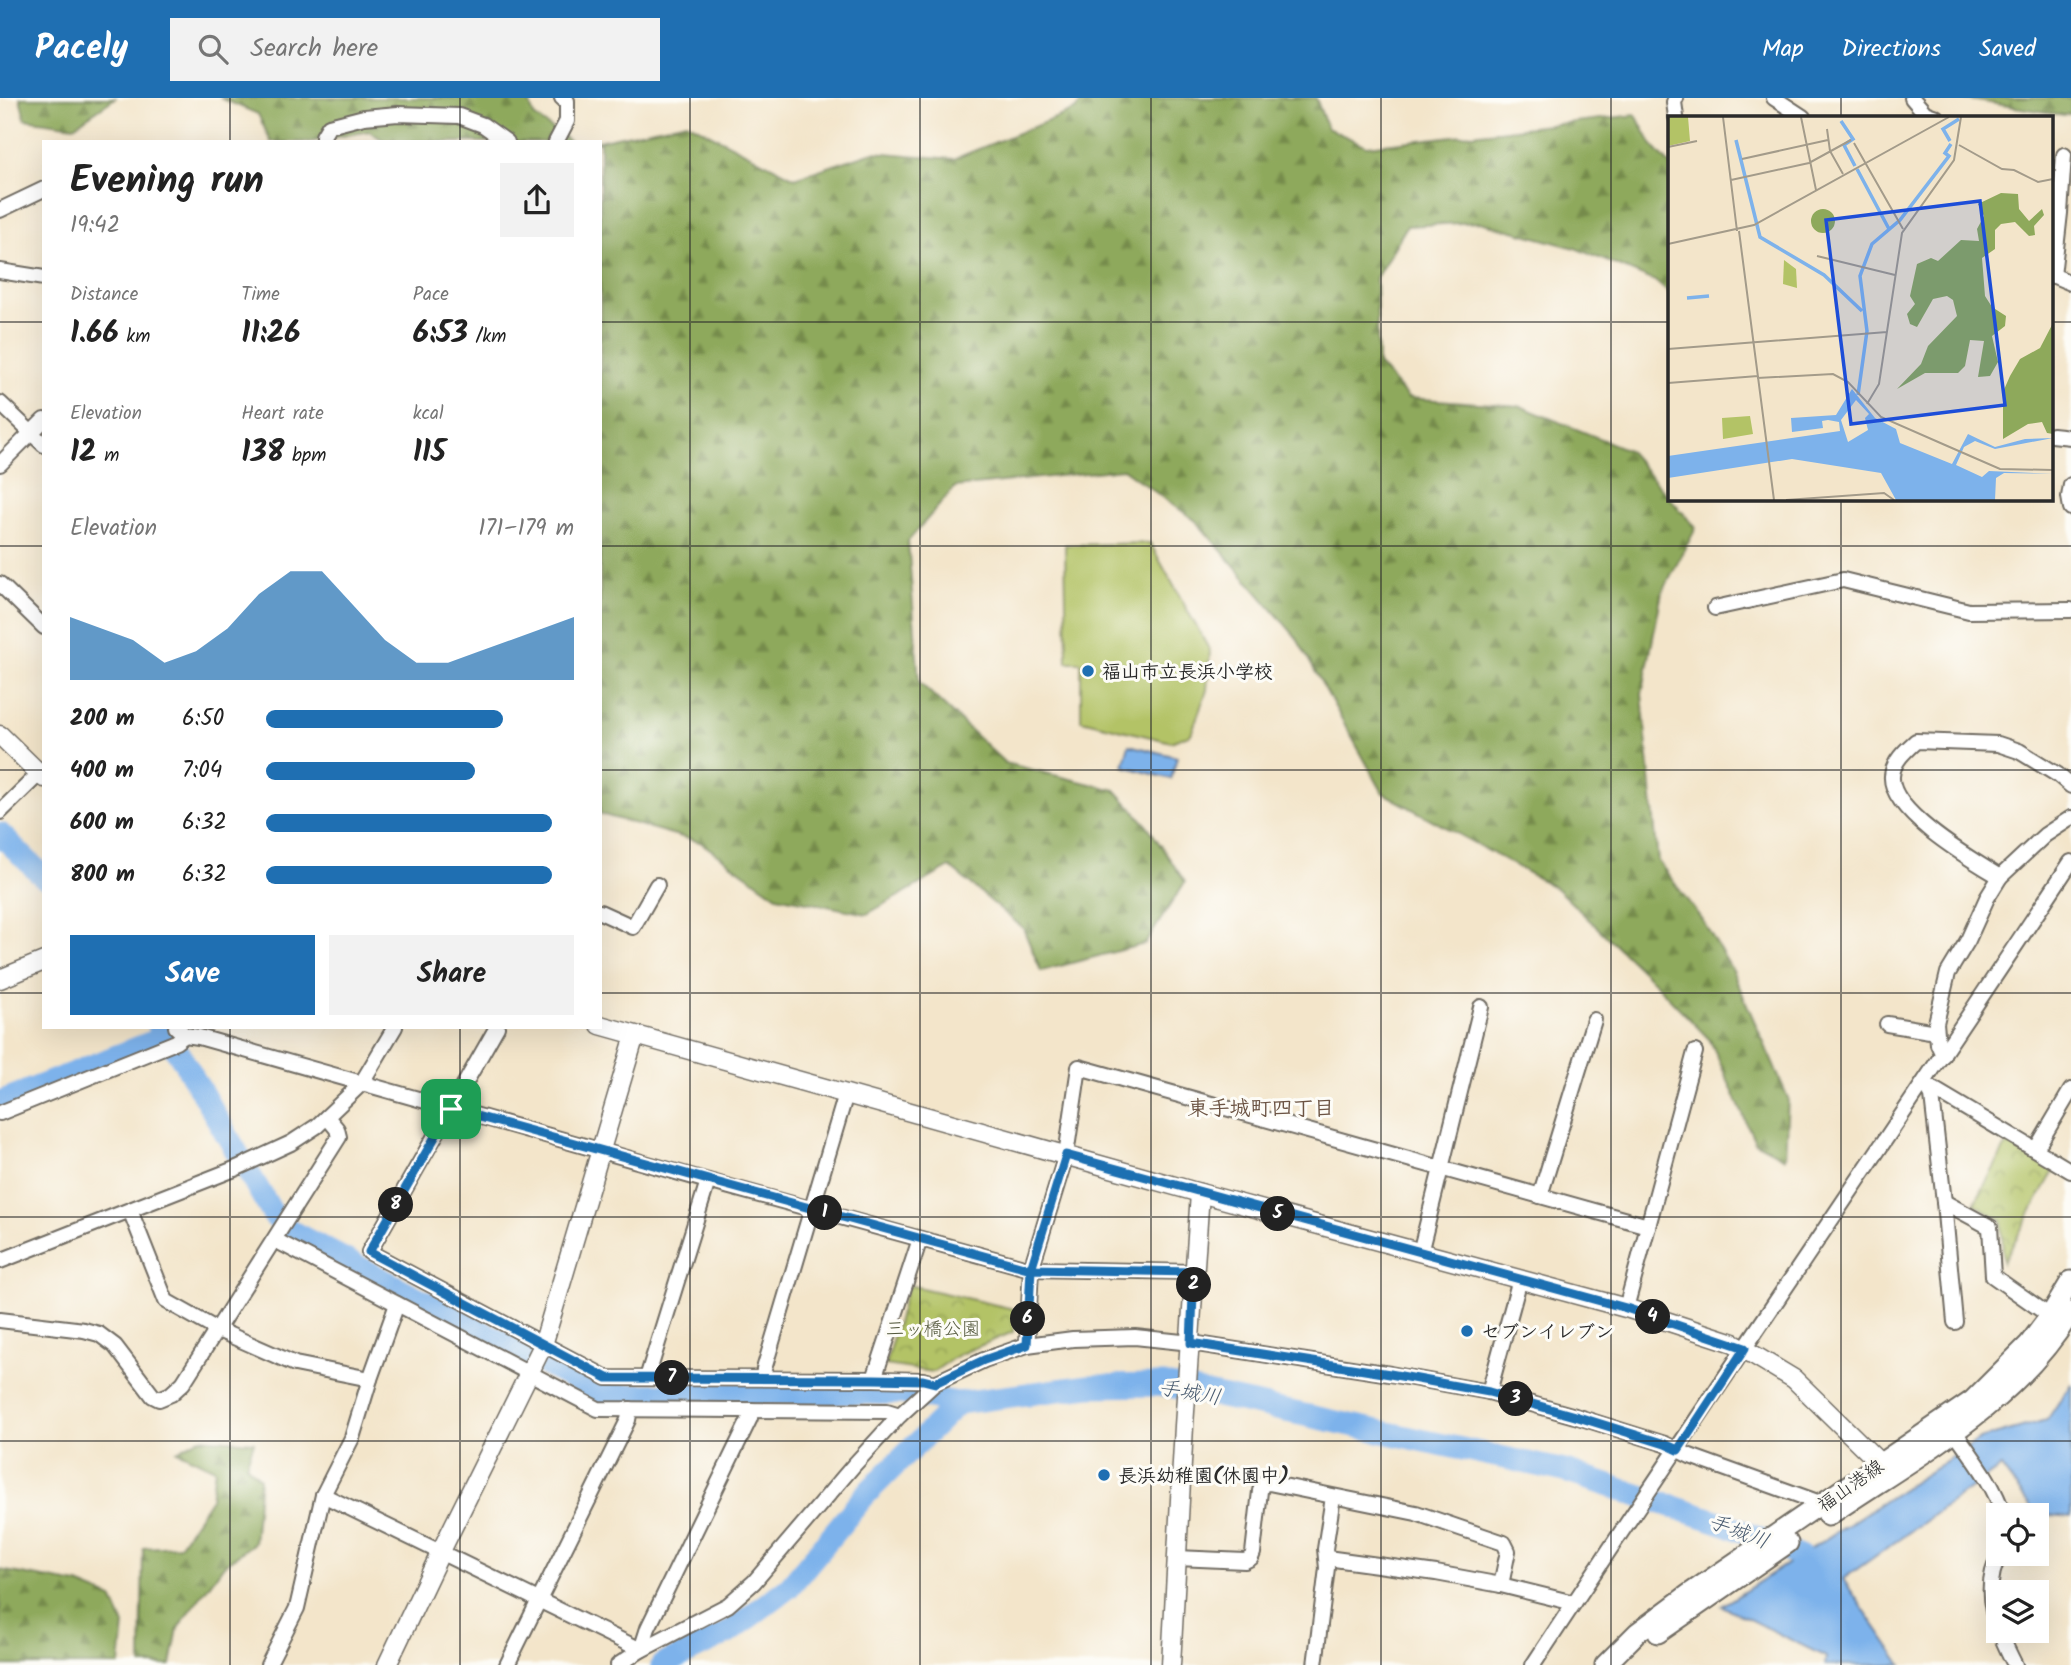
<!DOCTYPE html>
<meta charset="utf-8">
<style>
:root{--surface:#fff;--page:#f2f2f2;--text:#222;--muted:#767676;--accent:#1f6fb2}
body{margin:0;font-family:Kalam,"Klee One",sans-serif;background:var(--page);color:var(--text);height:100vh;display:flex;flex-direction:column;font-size:26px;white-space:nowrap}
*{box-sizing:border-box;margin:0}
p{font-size:23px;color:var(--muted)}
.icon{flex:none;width:38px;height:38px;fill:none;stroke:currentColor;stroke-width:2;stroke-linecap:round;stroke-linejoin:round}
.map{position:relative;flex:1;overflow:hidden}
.panel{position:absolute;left:42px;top:42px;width:560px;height:889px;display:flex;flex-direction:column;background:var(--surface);border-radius:0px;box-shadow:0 7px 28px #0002}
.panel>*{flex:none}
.controls{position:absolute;left:1986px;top:1405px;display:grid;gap:14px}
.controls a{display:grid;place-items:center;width:63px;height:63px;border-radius:0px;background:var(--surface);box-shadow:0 7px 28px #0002;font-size:35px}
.pin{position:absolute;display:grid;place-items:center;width:60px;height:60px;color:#fff;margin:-30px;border-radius:14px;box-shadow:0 4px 10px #0006}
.km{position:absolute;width:35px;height:35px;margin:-18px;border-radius:50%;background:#222;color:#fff;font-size:19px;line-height:35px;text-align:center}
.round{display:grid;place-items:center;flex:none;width:74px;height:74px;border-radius:0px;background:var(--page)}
.headline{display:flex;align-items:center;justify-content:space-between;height:119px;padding:0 28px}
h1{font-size:38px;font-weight:700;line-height:52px}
.metrics{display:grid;grid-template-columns:repeat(3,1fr);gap:10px;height:119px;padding:7px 28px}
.metrics div{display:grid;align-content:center}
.metrics b{font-size:30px;font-weight:700}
.metrics small{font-size:19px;font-weight:400}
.metrics p{font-size:19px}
.chart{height:196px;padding:14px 28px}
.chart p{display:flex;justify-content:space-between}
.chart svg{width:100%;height:126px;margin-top:7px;fill:var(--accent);opacity:.7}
.action{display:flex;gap:14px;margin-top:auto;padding:14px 28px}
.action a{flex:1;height:80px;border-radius:0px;background:var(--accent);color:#fff;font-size:28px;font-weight:700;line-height:80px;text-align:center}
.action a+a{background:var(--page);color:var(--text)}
ul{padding:0 28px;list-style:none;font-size:23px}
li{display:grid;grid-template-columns:112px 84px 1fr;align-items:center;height:52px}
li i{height:18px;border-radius:9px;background:var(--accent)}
header{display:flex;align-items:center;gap:42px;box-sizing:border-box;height:98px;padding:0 35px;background:var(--accent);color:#fff}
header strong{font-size:33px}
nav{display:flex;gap:38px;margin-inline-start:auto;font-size:24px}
.search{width:490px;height:63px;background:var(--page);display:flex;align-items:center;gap:18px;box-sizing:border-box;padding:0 24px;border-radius:0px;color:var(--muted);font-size:26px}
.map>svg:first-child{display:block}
.forest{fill:url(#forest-firs);stroke:#5c6a43;stroke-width:2}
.park{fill:url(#park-crowns);stroke:#6f7748;stroke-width:2}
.pitch{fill:#b3c366;stroke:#6f7748;stroke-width:2}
.water{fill:#7db2eb;stroke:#546e8b;stroke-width:2}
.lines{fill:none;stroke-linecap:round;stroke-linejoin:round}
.river{stroke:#7db2eb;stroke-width:23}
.minor-casing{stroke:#716c63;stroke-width:18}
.tertiary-casing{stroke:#716c63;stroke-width:21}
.secondary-casing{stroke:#716c63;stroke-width:23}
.minor{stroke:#fff;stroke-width:14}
.tertiary{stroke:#fff;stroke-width:18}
.secondary{stroke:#fff;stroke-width:19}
.route-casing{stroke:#fff;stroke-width:14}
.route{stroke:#1f6fb2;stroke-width:9}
.grid{fill:none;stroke:#2b2b2b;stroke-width:2;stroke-opacity:0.55}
.poi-dot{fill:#1f6fb2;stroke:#fdfcf7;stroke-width:2.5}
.labels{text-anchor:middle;stroke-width:6;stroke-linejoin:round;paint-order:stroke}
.poi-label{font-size:19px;font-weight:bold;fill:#2b2b2b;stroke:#fdfcf7;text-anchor:start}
.park-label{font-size:19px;fill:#54593d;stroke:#fdfcf7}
.street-label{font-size:19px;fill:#2b2b2b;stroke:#fdfcf7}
.neighbourhood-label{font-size:21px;font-weight:bold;fill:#6c5444;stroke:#fdfcf7}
.water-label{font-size:21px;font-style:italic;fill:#485a6e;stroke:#fdfcf7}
.inset-river{fill:none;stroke:#7db2eb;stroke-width:3.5}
.inset-road{fill:none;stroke:#a39b8a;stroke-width:2}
.view{fill:#1d4ed8;fill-opacity:0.15;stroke:#1d4ed8;stroke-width:3.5}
.inset-edge{fill:none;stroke:#2b2b2b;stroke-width:3.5}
</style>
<header>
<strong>Pacely</strong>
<div class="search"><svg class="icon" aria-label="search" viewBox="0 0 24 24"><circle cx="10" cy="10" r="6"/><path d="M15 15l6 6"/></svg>Search here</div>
<nav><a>Map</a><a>Directions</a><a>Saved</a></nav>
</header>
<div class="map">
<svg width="2071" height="1567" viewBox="0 0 2071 1567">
<defs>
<pattern id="forest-firs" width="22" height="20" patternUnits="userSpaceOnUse" patternTransform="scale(1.75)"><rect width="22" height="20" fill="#8ea95b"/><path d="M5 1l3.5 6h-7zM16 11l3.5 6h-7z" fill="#748a4b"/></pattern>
<pattern id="park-crowns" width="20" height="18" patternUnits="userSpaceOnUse" patternTransform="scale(1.75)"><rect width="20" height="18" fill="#b3c366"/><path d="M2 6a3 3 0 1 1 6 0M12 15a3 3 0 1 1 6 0" fill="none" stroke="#929f54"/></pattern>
</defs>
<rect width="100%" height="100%" fill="#fdfcf7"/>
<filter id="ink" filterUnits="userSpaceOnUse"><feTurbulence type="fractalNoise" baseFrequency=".0143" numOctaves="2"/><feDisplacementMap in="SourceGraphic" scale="14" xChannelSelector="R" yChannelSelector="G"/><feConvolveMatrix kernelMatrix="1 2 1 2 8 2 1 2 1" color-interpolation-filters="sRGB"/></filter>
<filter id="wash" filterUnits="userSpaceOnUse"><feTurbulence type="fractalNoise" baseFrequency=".00686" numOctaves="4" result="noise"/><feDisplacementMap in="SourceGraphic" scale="28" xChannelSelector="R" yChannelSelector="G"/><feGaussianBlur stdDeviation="1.57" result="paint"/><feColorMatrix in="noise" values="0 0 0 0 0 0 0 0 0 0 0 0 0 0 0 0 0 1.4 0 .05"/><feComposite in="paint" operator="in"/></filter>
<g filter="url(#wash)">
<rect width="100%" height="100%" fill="#f3e5ca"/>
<g class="forest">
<path d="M20,0H115L74,28L25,21Z"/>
<path d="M220,0H528L534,18L571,44H386L369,33L310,44H271L258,16Z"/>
<path d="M1085,0H1316L1327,30L1367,48L1636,17L1651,46L1670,67V196L1655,183L1575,150L1480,124L1407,128L1376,180L1378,266L1408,300L1520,308L1628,352L1696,430L1662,494L1642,596L1658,763L1703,823L1732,872L1788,1000L1785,1060L1755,1044L1710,942L1649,879L1556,790L1383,695L1296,539L1196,423L1123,371L955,389L908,443L919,584L1005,665L1115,692L1147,727L1185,784L1145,846L1041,873L1023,830L950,769L867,816L777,798L700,744L600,716V44H593L687,24L795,80L873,54L954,61L1075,12Z"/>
<path d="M1958,0H2071V16L2064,17Z"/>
<path d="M200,1340L254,1344L246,1367L260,1380L254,1445L224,1467L178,1530L171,1567H141L143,1450L179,1448L211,1400L215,1371L177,1353Z"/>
<path d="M0,1472L78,1486L112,1500L124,1527L120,1567H0Z"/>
</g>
<g class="park">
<path d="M2007,1046L2054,1073L2003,1164L2002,1122L1974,1106Z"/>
<path d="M908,1187L1014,1211L1013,1234L958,1257L933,1274L885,1267Z"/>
</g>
<path class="pitch" d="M1150,445L1210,553L1207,592L1191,636L1171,644L1081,622V564H1067L1065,447Z"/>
<g class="water">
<path d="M1129,647L1177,659L1171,681L1123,668Z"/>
<path d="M2071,1286V1419L2036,1416L2001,1369L1843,1481L1902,1567H1825L1826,1559L1722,1508L1980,1341L2047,1322Z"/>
</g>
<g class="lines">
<g class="river">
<path d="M0,736L44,779"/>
<path d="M159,929L180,957L274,1118L292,1134L604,1297L900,1295L958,1305L1089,1288L1165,1287L1565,1373L1728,1427L1800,1458"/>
<path d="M0,1004L165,939"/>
<path d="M662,1567L728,1535L789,1489L866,1396L958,1305"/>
</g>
</g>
</g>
<g filter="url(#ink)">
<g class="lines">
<g class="minor-casing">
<g id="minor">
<path d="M1774,0L1803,19"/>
<path d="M1912,0L1925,15L1936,19"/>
<path d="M1676,19L1674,4L1676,0"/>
<path d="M323,44V38L329,28L364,19L398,16L459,18L483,27L507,44"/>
<path d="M556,44L567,23V3L562,0"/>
<path d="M0,112L44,91"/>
<path d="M0,173L44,180"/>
<path d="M2052,177L2071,185"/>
<path d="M2053,178L2060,115L2064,57"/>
<path d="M0,305L44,347"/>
<path d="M2052,337L2071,339"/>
<path d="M0,366L44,322"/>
<path d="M2071,387L2069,399L2071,410"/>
<path d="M0,486L44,529"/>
<path d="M1715,510L1843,482L1969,513L2071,512"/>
<path d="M0,714L44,671"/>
<path d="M2000,779C1972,762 1889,714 1892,678C1893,663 1906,652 1916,643L1998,646L2019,653L2058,677L2071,688"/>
<path d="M600,814L633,829L657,787"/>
<path d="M1887,926L1936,934"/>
<path d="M176,929L185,937L199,939L708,1083L1031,1171L1194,1174"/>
<path d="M497,929L369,1154L607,1280L874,1281L923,1282L935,1285"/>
<path d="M1943,957L1938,946L1936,925L1948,875L1968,842L1987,800L2000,779L2045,737L2071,720"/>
<path d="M1925,986L1932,998L1944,1104L1955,1224"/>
<path d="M1925,986L2071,1073"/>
<path d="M0,1015L176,944L185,937"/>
<path d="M2036,1051L2071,992"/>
<path d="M1540,1098L1594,922"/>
<path d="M1944,1104L1990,1129L1993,1178L2050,1218"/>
<path d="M130,1112L166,1203L216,1231L295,1266L370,1281"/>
<path d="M275,1142L598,1311L887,1313L900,1317L935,1285L984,1262L1027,1247L1073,1241L1135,1239L1191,1245L1390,1276L1489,1294L1575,1318L1665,1346L1690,1358L1823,1406"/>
<path d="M1420,1155L1481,909"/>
<path d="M0,1163L237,1070L291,1045L317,1028L361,986L395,929"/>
<path d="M1626,1210L1695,954"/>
<path d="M0,1222L84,1232L99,1236L115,1248L153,1298L159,1301L171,1296L183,1285L339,1039L337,1031L327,1019"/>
<path d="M1027,1247L1031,1171L1066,1057L1079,969L1648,1128"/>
<path d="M647,1280L708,1083"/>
<path d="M763,1280L764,1271L846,996"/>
<path d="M874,1281L920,1141"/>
<path d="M1489,1294L1520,1181"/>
<path d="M1955,1334C1974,1361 1994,1386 2004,1418"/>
<path d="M323,1397L641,1552L648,1530L750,1320L751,1312"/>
<path d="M2000,1456C1979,1494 1997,1532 2015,1567"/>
<path d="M1177,1460L1245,1463L1251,1460L1253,1455L1260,1393L1262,1386L1269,1385L1416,1415L1504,1445L1508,1453L1501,1487"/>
<path d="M1327,1460L1436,1475L1501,1487L1574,1505"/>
<path d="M268,1567L297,1510L323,1397L352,1340L370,1281L397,1206"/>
<path d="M507,1567L628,1322L630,1311"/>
<path d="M618,1567L641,1552L728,1507L754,1484L854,1367L900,1317"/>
<path d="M1315,1567L1327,1470L1325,1451L1333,1399"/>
<path d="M1533,1567C1710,1298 1893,1033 2071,764"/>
</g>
</g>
<g class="tertiary-casing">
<g id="tertiary">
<path d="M0,637L44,680"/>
<path d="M0,881L44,863"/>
<path d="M600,927L1200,1095L1626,1210L1734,1245L1794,1281L1890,1375"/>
<path d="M387,1567L445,1445L543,1247L635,937"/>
<path d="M1171,1567L1184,1328L1200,1095"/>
</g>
</g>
<g class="secondary-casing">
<g id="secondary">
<path d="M1828,1418C1916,1358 2014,1308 2071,1214"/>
<path d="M1658,1535L1788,1445"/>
<path d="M1605,1567L1638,1534L1689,1496L1973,1302L2029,1246L2050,1218L2071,1183"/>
</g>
</g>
<use href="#minor" class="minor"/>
<use href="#tertiary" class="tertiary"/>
<use href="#secondary" class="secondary"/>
</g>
</g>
<g class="lines" filter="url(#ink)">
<g class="route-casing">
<path id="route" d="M451,1011L1031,1171L1194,1174L1191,1245L1390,1276L1489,1294L1575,1318L1665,1346L1678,1352L1745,1250L1626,1210L1066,1057L1031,1171L1027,1247L984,1262L935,1285L923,1282L874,1281L607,1280L369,1154L451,1011"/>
</g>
<use href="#route" class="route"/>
</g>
<path class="grid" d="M230,0V44M460,0V44M690,0V1567M920,0V1567M1151,0V1567M1381,0V1567M1611,0V1567M1841,0V19M0,224H44M600,224H1670M2052,224H2071M1841,401V1567M0,448H44M600,448H2071M0,672H44M600,672H2071M0,895H44M600,895H2071M230,929V1567M460,929V1567M0,1119H2071M0,1343H2071"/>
<g class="poi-dot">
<circle cx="1088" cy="573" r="7"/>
<circle cx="1467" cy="1233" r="7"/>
<circle cx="1104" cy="1377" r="7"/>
</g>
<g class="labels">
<g class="poi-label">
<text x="1102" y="580">福山市立長浜小学校</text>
<text x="1481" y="1240">セブンイレブン</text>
<text x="1118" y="1384">長浜幼稚園(休園中)</text>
</g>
<g class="park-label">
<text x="933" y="1237">三ッ橋公園</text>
</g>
<g class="street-label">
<text transform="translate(1850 1387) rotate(-35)" y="7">福山港線</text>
</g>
<g class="neighbourhood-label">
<text x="1261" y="1017">東手城町四丁目</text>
</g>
<g class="water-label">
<text transform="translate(1190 1294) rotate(10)" y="7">手城川</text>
<text transform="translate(1739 1433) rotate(21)" y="7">手城川</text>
</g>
</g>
<g transform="translate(1668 18)">
<rect width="385" height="385" fill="#f3e5ca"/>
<path d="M333,77L350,78L351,93L361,105L374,93L376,99L366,110L367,119L361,120L347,106L333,108L327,114V133L314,142L317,180L324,191L338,200L337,210L324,220L330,246L322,260L310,261L316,225L302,224L297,250L290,257H257L229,273L253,248L260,230L289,200L285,184L279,180L265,183L249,211L242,208L239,198L247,188L242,180L249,148L263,142L270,145L293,124L311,125L309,113L316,100L310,88ZM143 105a12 12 0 1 1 24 0a12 12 0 1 1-24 0ZM385,207V318L379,317L374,306L360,308L335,323V276L342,260L352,243L372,232Z" fill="#8ea95b"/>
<path d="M0,1H20L22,25L0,30ZM82,300L85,318L55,323L54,302Z" fill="#b3c366"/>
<path d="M116,144L128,153L129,172L115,168Z" fill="#b3c366"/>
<path d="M184,273L207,302L228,313L232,327L284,348L300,318L327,331L357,323L385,322L327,333L307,325L296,331L288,349L314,361L321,355L385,358L336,357L328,362L327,384H228L213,357L124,343L0,362V340L172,315L171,306L160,304L154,305L155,312L124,316L123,302L168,299ZM188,284L201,298L197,302L200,314L180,326L173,304Z" fill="#7db2eb" fill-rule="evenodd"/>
<path class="inset-river" d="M173,5L185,23L176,29L187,50M68,24L92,121L156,159L194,195M282,25L275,13L291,3M189,53L221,113M19,182L41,180M190,279L199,215L192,160L204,128L232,104L281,40L277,37L283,28"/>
<path class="inset-road" d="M55,1L69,115M133,1L148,74M159,13L162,35L175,58M186,27L235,113M291,29L334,53L346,54L370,66L385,63M0,31L29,25M74,43L160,24M63,64L141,47L183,24M71,115L106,384M0,128L86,109L281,1M149,140L227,159M0,233L219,216M89,262L165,258L180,266L213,301L277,329L332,353L385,354M0,267L90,260M199,288L211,268L234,117L286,44L293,1M118,384L216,377L226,384"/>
<path class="view" d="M312,85L337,289L183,308L158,104Z"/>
<rect width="385" height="385" class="inset-edge"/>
</g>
</svg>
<div class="controls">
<a><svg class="icon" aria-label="locate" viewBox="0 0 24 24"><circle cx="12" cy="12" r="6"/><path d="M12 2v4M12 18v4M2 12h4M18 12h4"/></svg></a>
<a><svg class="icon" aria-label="layers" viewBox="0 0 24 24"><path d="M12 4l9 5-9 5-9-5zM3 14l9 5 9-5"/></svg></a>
</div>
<div class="pin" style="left:451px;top:1011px;background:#1e9e55"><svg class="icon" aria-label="arrive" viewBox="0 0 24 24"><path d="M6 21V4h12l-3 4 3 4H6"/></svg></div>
<b class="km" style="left:825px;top:1115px">1</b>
<b class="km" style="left:1194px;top:1187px">2</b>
<b class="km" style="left:1516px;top:1301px">3</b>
<b class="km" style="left:1653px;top:1219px">4</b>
<b class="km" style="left:1278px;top:1116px">5</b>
<b class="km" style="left:1028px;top:1221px">6</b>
<b class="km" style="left:672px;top:1280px">7</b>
<b class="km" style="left:396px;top:1107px">8</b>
<section class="panel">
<div class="headline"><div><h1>Evening run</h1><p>19:42</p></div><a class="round"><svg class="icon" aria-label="share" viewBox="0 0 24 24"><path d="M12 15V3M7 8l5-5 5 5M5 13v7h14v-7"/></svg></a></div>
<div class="metrics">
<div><p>Distance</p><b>1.66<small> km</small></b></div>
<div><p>Time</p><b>11:26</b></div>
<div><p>Pace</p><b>6:53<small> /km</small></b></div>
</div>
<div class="metrics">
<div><p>Elevation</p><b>12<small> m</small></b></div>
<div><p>Heart rate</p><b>138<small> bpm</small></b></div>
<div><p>kcal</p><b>115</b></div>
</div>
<div class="chart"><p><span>Elevation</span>171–179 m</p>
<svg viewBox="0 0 160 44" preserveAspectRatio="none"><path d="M0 44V22L10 26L20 30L30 38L40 34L50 26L60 14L70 6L80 6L90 18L100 30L110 38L120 38L130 34L140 30L150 26L160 22V44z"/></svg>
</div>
<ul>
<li><b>200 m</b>6:50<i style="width:77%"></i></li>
<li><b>400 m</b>7:04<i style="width:68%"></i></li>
<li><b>600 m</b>6:32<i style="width:93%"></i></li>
<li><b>800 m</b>6:32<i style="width:93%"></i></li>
</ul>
<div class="action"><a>Save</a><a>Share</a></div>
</section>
</div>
